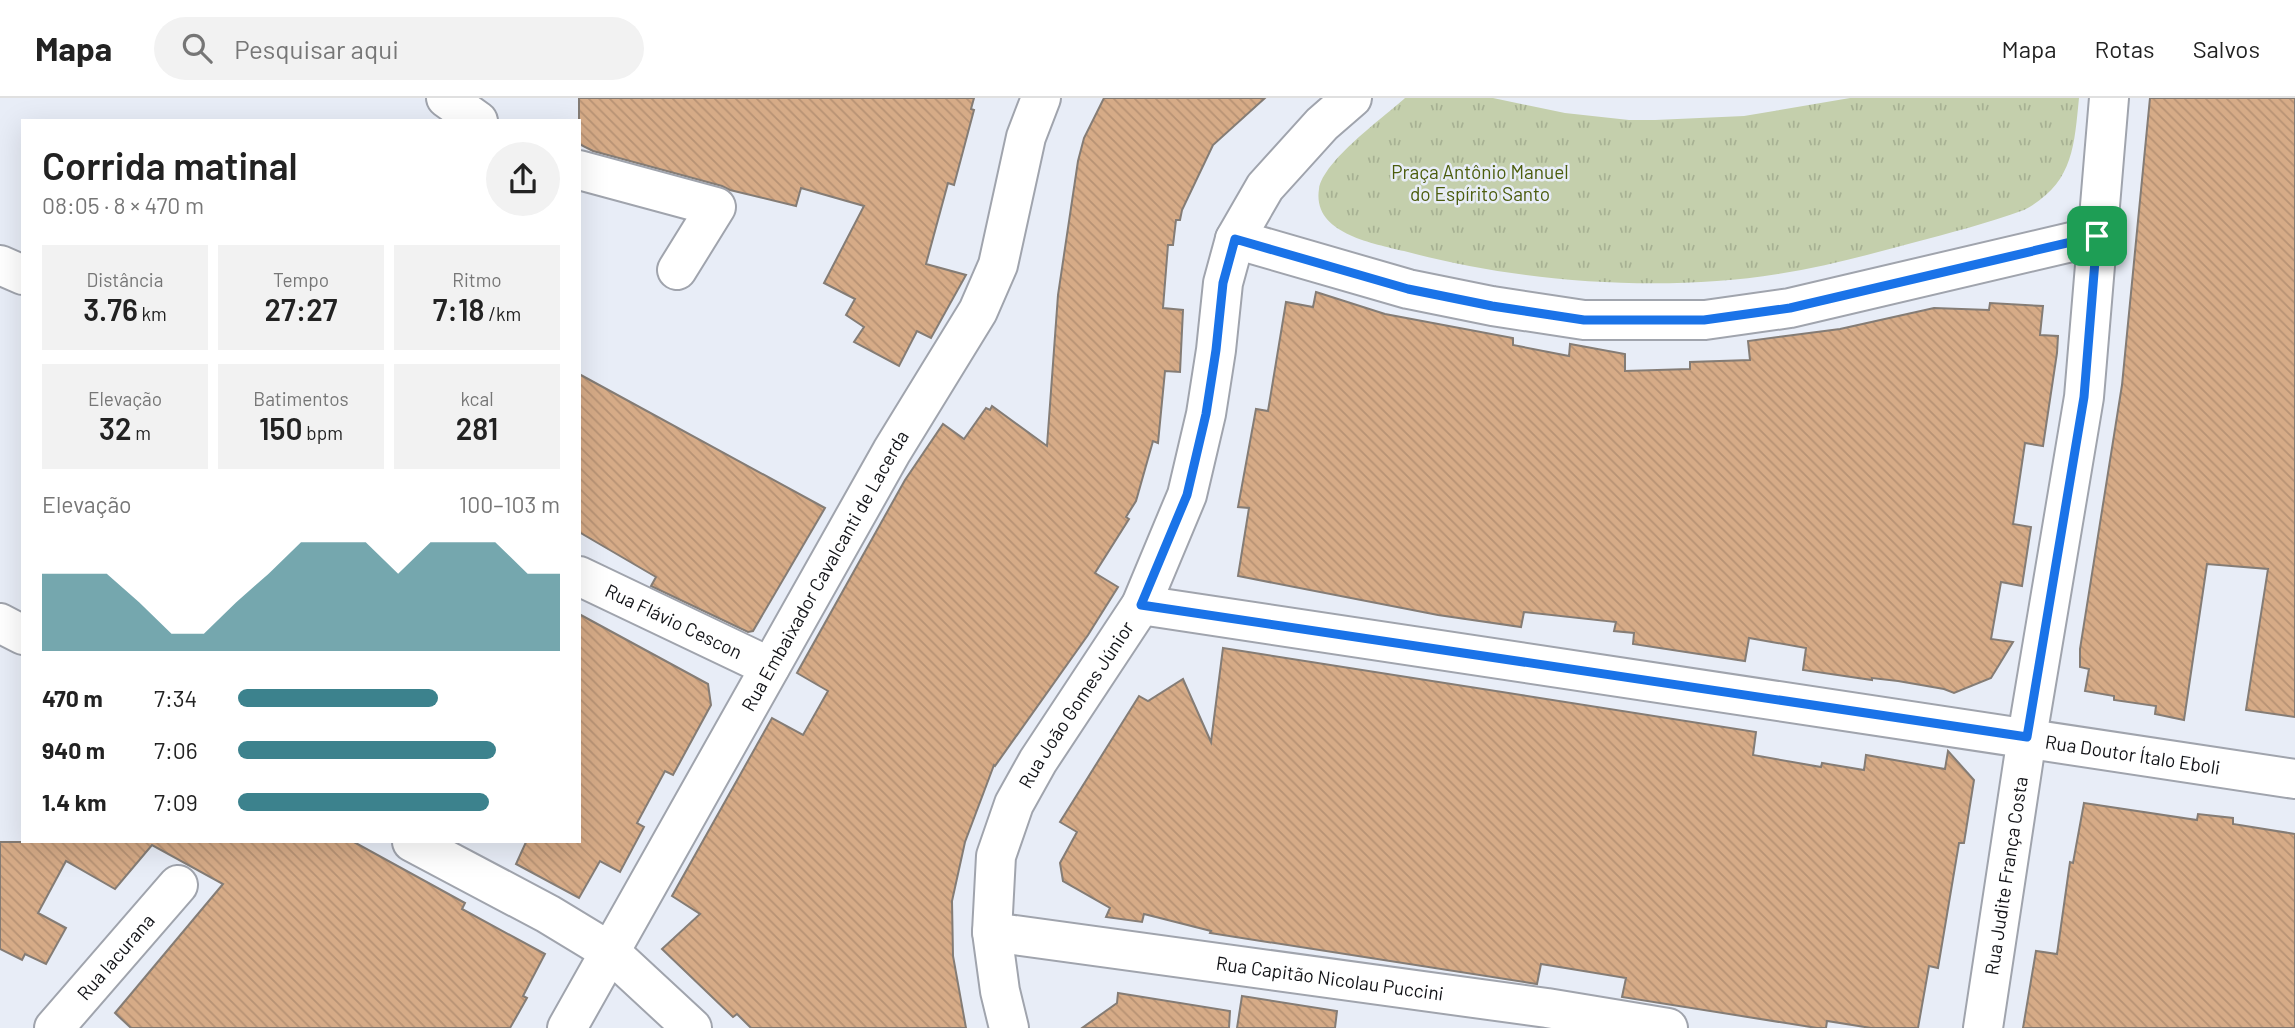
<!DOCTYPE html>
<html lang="pt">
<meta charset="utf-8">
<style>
:root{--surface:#fff;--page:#f2f2f2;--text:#222;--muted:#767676;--line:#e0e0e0;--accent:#3c828d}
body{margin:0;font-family:Barlow,sans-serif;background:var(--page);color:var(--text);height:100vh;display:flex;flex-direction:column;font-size:26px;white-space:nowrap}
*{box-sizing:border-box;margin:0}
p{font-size:23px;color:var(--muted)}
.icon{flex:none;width:38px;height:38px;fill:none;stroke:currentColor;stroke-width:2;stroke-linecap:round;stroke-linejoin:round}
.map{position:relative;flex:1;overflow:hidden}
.drawer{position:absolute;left:21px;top:21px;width:560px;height:724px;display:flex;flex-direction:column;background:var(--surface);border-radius:0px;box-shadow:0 7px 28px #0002}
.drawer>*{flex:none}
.pin{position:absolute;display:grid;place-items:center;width:60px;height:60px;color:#fff;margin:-30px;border-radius:14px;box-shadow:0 4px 10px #0006}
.round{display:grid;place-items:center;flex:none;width:74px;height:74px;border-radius:37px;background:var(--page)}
.overview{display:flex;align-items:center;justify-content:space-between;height:119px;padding:0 21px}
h1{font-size:38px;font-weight:600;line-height:52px}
.figures{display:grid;grid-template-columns:repeat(3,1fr);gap:10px;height:119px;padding:7px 21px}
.figures div{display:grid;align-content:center;border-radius:0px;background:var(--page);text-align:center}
.figures b{font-size:30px;font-weight:600}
.figures small{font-size:19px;font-weight:400}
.figures p{font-size:19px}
.chart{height:196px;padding:14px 21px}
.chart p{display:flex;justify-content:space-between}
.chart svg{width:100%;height:126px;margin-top:7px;fill:var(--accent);opacity:.7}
ul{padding:0 21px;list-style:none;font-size:23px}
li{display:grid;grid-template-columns:112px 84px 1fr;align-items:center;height:52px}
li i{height:18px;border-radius:9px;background:var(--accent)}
header{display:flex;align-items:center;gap:42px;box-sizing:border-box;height:98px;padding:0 35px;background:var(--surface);border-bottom:2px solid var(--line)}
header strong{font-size:33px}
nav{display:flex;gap:38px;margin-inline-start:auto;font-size:24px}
.search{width:490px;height:63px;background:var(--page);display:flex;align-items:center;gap:18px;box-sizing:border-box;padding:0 24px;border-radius:38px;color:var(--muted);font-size:26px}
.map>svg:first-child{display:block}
.park{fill:url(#park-tufts)}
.building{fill:url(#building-back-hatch);stroke:#847c75;stroke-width:2}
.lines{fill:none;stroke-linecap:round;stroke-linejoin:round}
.minor-casing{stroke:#a0a4ad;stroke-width:42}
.minor{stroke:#fff;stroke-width:38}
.route-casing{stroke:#fff;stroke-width:14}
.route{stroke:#1a73e8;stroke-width:9}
.labels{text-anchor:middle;stroke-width:5;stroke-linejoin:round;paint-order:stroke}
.park-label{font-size:19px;fill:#4b5c0d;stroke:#e8edf7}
.street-label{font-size:19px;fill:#121317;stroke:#e8edf7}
</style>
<header>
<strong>Mapa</strong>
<div class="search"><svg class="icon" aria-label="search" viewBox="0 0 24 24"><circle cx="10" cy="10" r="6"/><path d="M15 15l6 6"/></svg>Pesquisar aqui</div>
<nav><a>Mapa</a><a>Rotas</a><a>Salvos</a></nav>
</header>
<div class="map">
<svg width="2295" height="930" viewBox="0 0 2295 930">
<defs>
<pattern id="park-tufts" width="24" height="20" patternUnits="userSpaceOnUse" patternTransform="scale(1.75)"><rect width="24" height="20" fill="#c4cfac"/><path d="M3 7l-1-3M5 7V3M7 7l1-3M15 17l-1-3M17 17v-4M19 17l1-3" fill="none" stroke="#a7b193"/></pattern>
<pattern id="building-back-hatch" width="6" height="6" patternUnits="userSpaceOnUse" patternTransform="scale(1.75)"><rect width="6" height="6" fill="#d6ab87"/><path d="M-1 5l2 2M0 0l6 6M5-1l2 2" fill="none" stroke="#b79274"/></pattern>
</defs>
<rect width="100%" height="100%" fill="#e8edf7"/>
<path class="park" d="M1405,0H1493L1565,15L1629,22H1655L1744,18L1850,0H2079C2074,50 2073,86 2024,112C1988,125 1950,135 1912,145C1868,157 1823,169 1778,176C1660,195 1518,184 1404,153C1372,145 1312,135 1319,91C1323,63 1383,20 1405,0Z"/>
<g class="building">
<path d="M579,0H974L971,11L974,12L954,87L948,85L926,166L966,177L931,240L917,233L899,268L854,244L864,229L846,217L855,201L824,185L864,108L801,90L796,108L730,92L722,88L593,53L579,46Z"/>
<path d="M1104,0H1265L1213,47L1182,112L1180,122H1176L1173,147H1168L1163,210L1183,212L1180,274L1165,273L1158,345L1153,343L1136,403L1126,419L1129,421L1095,475L1118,489L1088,537L995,668L994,667L965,744L952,803L953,858L966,930H751L737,916L733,919L662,851L700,816L672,798L772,620L803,637L828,593L797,575L905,382L943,326L964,341L986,310L990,312L992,308L1047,348L1058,197L1078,63L1084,40Z"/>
<path d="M2150,0H2295V619L2246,612L2268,471L2207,466L2184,622L2155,616L2156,608L2114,602V598L2085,593L2089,571L2080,569V551L2122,287Z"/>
<path d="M1316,194L1385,216L1513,240V247L1569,258L1570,246L1625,256V273L1690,271V264L1750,262L1748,243L1840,231L1934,210L1989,212L1990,205L2043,208L2040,237L2058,238L2057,255L2043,348L2025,345L2013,426L2031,429L2022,488L2001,484L1991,541L2013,544L1991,580L1954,595L1944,591L1898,583L1872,580V582L1803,572L1806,550L1749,540L1745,563L1633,546L1634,535L1614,533L1616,524L1524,514L1521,529L1438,517L1238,478L1249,410L1238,409L1256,311L1268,313L1286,204L1313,209Z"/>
<path d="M579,276L825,410L753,533L748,534L651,488L656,479L579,434Z"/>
<path d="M579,516L708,586L711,607L673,677L665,673L637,725L644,729L620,774L600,763L579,800L516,766L526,744H579Z"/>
<path d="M1223,550L1756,634L1753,657L1821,669L1822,665L1864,672L1866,657L1945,671L1948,653L1974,682L1964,745H1959L1938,870L1929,868L1918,930H1871L1827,923L1826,930H1817L1622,899L1626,880L1541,866L1537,886L1210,835L1211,833L1144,816L1142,824L1106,819L1110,810L1063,783L1060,765L1077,734L1060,724L1139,598L1148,603L1183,581L1211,644Z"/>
<path d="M2084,705L2197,722L2198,716L2233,720V726L2295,736V930H2023L2036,853L2057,856L2070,764L2073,765Z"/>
<path d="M0,744H354L465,805L462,811L545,856L523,898L527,900L510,930H131L115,915L223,786L152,747L115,791L66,763L38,815L66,830L46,866L25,856L22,862L0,851Z"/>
<path d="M1118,895L1230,913L1229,930H1082L1117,905Z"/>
<path d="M1242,898L1337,913L1335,930H1237Z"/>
</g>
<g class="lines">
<g class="minor-casing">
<g id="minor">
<path d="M446,0L478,23"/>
<path d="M579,72L716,109L677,172"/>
<path d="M1235,141L1408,191L1492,208L1584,222H1705L1790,210L2097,138"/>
<path d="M0,167L23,177"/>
<path id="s1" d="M579,478L770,569"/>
<path id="s2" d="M1141,507L2295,681"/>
<path d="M0,525L23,537"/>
<path d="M412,744L548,816L609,853L692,930"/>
<path id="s3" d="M992,834L1547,910L1668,930"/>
<path id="s4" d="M54,930L178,787"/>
<path id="s5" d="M567,930L892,353L978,213L998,167L1026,39L1041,0"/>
<path id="s6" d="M1009,930L1000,893L992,834L996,758L1014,706L1038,663L1141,507L1187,397L1206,316L1216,252L1223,185L1235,141L1265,89L1322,26L1352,0"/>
<path id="s7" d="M1983,930L2027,639L2084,299L2109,0"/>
</g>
</g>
<use href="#minor" class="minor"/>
</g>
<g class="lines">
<g class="route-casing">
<path id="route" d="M2097,138L2084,299L2027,639L1141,507L1187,397L1206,316L1216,252L1223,185L1235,141L1408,191L1492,208L1584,222H1704L1790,210Z"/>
</g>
<use href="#route" class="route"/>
</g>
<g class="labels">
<g class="park-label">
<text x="1480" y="81">Praça Antônio Manuel<tspan x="1480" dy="22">do Espírito Santo</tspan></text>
</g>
<g class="street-label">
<text dy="7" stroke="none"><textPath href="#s5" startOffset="525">Rua Embaixador Cavalcanti de Lacerda</textPath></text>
<text dy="7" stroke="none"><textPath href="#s1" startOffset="105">Rua Flávio Cescon</textPath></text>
<text dy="7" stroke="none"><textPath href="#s6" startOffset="346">Rua João Gomes Júnior</textPath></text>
<text dy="7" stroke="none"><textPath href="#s2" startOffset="1003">Rua Doutor Ítalo Eboli</textPath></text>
<text dy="7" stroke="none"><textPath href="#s7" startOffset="154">Rua Judite França Costa</textPath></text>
<text dy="7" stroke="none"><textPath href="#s4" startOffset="94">Rua Iacurana</textPath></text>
<text dy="7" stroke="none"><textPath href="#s3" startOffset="341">Rua Capitão Nicolau Puccini</textPath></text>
</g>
</g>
</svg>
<div class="pin" style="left:2097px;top:138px;background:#1e9e55"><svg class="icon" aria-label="arrive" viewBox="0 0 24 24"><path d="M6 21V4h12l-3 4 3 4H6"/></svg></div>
<section class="drawer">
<div class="overview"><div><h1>Corrida matinal</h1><p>08:05 · 8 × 470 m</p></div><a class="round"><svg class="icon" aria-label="share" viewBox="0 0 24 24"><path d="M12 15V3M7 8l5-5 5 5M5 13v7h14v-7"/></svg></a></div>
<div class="figures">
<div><p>Distância</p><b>3.76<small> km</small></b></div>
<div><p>Tempo</p><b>27:27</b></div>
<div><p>Ritmo</p><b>7:18<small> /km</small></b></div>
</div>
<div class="figures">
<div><p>Elevação</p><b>32<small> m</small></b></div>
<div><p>Batimentos</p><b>150<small> bpm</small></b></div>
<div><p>kcal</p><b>281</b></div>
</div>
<div class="chart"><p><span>Elevação</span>100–103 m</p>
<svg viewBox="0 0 160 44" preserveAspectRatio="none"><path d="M0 44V17L10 17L20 17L30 27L40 38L50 38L60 27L70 17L80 6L90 6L100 6L110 17L120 6L130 6L140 6L150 17L160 17V44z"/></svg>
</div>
<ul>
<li><b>470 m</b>7:34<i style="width:62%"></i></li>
<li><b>940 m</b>7:06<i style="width:80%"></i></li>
<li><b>1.4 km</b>7:09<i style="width:78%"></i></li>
</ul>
</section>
</div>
